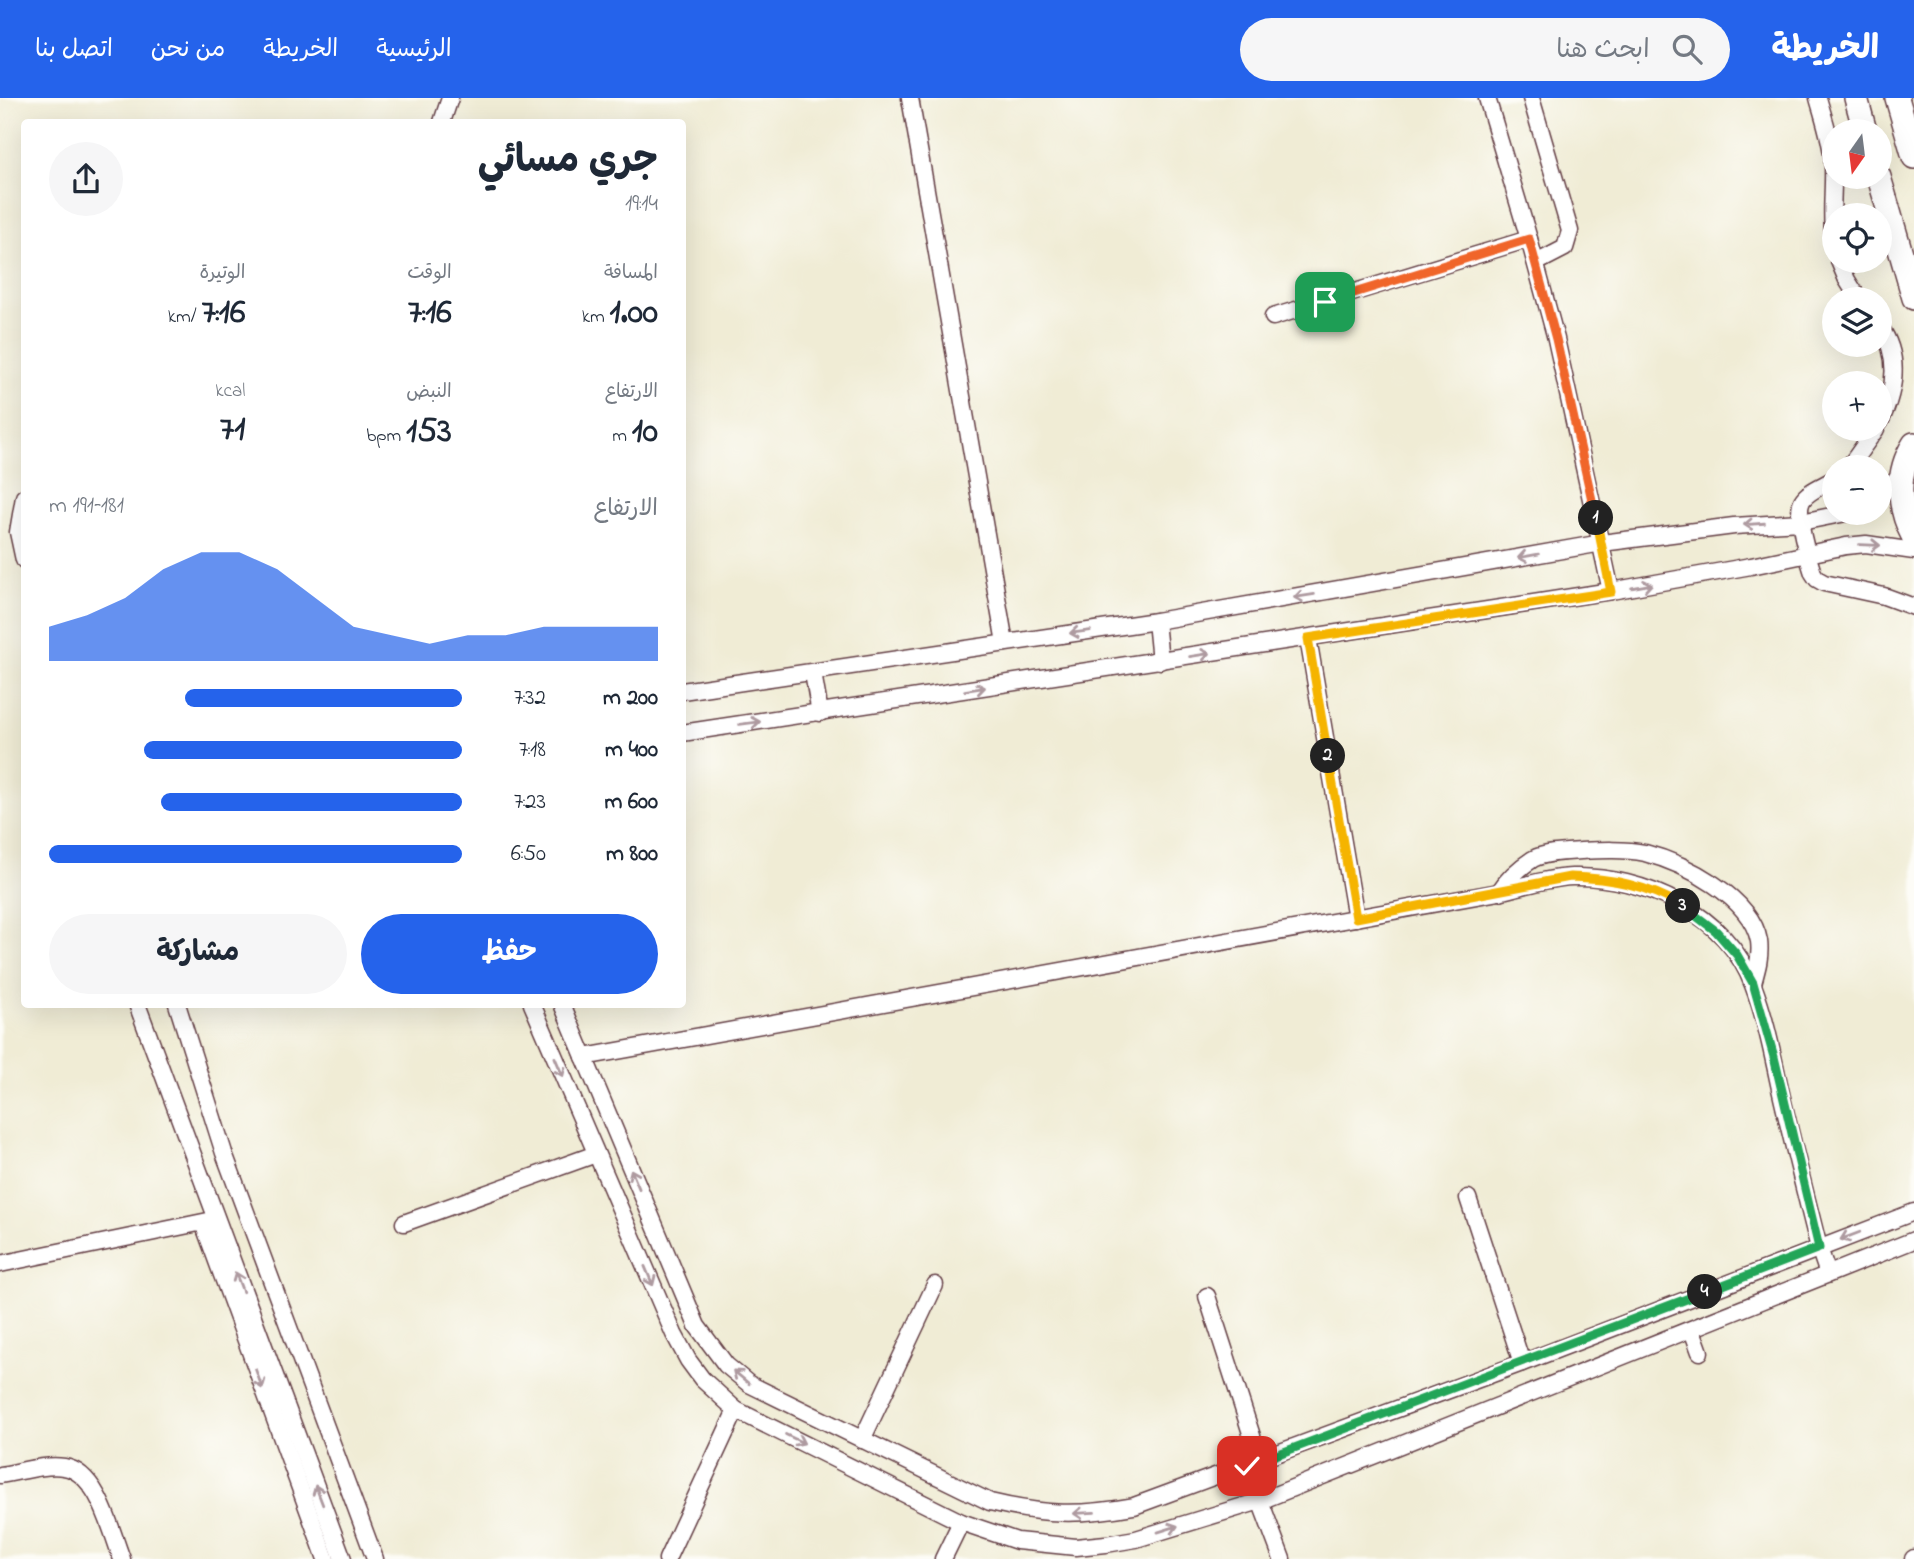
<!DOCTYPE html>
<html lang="ar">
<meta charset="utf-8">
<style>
:root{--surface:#fff;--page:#f6f6f7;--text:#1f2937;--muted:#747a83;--accent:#2563eb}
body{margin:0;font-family:"Indie Flower","Playpen Sans Arabic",sans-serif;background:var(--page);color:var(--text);direction:rtl;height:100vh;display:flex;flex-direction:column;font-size:26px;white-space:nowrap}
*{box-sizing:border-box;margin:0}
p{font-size:23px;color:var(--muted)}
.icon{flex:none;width:38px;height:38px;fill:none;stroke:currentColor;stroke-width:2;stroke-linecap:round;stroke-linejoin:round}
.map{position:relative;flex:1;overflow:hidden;direction:ltr}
.drawer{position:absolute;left:21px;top:21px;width:665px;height:889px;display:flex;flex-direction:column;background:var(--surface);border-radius:7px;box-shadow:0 7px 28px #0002;direction:rtl}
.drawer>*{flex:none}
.needle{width:46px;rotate:194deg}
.controls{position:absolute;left:1822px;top:21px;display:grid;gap:14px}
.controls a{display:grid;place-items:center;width:70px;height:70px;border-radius:50%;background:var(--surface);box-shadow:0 7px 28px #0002;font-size:35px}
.pin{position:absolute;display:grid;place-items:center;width:60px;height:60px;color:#fff;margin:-30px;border-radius:14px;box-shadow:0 4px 10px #0006}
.km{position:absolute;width:35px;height:35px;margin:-18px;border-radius:50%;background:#222;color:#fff;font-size:19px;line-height:35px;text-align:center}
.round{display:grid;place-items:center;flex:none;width:74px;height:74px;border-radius:37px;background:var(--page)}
.headline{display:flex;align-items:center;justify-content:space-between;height:119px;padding:0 28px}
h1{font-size:38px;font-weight:700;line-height:52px}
.stats{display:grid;grid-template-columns:repeat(3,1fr);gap:10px;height:119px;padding:7px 28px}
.stats div{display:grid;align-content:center}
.stats b{font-size:35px;font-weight:700}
.stats small{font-size:19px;font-weight:400}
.stats p{font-size:19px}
.chart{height:196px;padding:14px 28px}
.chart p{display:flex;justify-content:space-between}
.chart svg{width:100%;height:126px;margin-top:7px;fill:var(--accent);opacity:.7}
.cta{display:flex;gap:14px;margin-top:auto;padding:14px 28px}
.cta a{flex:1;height:80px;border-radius:42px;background:var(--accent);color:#fff;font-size:28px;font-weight:700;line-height:80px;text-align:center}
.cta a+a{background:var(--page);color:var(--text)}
ul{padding:0 28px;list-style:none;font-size:23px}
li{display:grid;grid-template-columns:112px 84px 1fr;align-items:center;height:52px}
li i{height:18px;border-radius:9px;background:var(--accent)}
header{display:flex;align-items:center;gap:42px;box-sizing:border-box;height:98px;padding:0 35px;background:var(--accent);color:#fff}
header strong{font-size:33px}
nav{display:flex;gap:38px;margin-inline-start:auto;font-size:24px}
.search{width:490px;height:63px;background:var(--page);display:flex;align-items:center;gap:18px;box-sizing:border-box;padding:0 24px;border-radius:38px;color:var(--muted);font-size:26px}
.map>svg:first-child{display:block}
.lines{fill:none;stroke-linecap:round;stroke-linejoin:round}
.street-casing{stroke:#633e44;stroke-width:19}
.secondary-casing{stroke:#633e44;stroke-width:26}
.street{stroke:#fff;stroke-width:16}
.secondary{stroke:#fff;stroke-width:23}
.oneway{stroke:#ae9aa0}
.split-1-casing{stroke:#fff;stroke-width:14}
.split-2-casing{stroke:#fff;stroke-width:14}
.split-3-casing{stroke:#fff;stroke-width:14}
.split-4-casing{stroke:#fff;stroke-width:14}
.split-5-casing{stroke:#fff;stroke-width:14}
.split-1{stroke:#f0652b;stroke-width:9}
.split-2{stroke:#f5b400;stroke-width:9}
.split-3{stroke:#f5b400;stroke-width:9}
.split-4{stroke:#22a559;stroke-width:9}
.split-5{stroke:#22a559;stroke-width:9}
</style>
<header>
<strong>الخريطة</strong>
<div class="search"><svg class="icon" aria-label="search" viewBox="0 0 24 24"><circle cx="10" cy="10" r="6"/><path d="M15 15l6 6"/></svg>ابحث هنا</div>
<nav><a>الرئيسية</a><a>الخريطة</a><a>من نحن</a><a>اتصل بنا</a></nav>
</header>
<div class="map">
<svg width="1914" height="1461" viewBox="0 0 1914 1461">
<rect width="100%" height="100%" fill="#fdfcf7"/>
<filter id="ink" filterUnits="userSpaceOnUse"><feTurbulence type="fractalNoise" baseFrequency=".0143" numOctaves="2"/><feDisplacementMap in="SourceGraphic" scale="14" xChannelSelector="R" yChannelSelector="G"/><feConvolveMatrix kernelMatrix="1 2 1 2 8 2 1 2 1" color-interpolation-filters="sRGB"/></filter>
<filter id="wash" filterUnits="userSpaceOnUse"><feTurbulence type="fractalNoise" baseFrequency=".00686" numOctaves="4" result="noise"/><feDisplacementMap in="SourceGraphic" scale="28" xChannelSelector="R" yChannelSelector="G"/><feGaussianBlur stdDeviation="1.57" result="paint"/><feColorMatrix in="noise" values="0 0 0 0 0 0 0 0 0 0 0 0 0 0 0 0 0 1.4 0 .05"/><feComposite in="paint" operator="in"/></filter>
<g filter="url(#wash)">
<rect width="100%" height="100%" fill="#f0ecd5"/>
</g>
<g filter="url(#ink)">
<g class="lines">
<g class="street-casing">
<g id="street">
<path d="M910,0L1005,545"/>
<path d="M1487,0L1529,141L1556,241L1611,493"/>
<path d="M1531,0L1570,133L1565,150L1536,165"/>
<path d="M1818,0C1824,21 1832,44 1833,66C1834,92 1830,118 1834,144"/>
<path d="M442,24L450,0"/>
<path d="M1839,163L1847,182L1859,201"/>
<path d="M1273,219L1529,141"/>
<path d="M1880,229C1901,259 1895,293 1880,324"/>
<path d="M1849,369L1876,331"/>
<path d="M1834,381C1825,387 1807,393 1802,403C1795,417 1808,461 1813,475L1817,481L1824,485L1884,498L1914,509"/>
<path d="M1880,396L1902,377"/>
<path d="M24,399L18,434L24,462"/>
<path d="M1156,523L1160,563"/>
<path d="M1308,540L1356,820"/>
<path d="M813,575L820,615"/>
<path d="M682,593L1156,523L1602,445L1734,428L1801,424L1846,415"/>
<path d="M682,635L1611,493L1751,468L1846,448L1866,446L1914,453"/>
<path d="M1499,794C1508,780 1519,770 1533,761C1546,754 1566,754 1581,753C1602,752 1624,751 1645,755C1684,765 1751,799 1759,843C1761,858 1757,871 1753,885"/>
<path d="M137,906L343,1461"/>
<path d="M177,906L224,1055L375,1461"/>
<path d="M532,906L674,1236L688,1262L702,1281L736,1312L961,1424L1017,1443L1076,1449L1106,1446L1136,1441L1260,1403L1914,1142"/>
<path d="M562,906L697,1228L726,1267L749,1286L990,1404C1044,1417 1079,1418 1134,1408L1522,1265L1914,1114"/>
<path d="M584,959L1499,794C1523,788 1548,780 1572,779C1643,777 1727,816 1753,887C1766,921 1773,959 1781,995C1793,1047 1806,1098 1819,1150L1828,1176"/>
<path d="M1468,1100L1522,1265"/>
<path d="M203,1125L326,1461"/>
<path d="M404,1125L596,1056"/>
<path d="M0,1166L213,1122"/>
<path d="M1207,1198L1260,1363"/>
<path d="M1692,1232L1700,1254"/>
<path d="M862,1342L935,1187"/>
<path d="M1247,1368L1282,1461"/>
<path d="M0,1377C20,1374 44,1366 64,1369C98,1374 111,1433 122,1461"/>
<path d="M667,1461L736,1312"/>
<path d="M943,1461L961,1424"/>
<path d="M1913,1461L1914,1460"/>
</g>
</g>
<g class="secondary-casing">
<g id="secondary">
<path d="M1856,0L1865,33"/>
<path d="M1897,0L1914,59"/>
<path d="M1879,79L1914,200"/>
<path d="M1914,346C1895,376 1898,410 1914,440"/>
</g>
</g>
<use href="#street" class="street"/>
<use href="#secondary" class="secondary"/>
</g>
<defs><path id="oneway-shaft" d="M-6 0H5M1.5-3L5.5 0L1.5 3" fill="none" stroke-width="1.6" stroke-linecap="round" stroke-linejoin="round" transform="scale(1.75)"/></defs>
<g class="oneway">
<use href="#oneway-shaft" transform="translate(1754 426) rotate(176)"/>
<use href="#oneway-shaft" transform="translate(1870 447) rotate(2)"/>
<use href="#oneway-shaft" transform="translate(1528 458) rotate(170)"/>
<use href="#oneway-shaft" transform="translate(1642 488) rotate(-10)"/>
<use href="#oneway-shaft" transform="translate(1304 498) rotate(171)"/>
<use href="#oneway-shaft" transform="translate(1080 534) rotate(172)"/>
<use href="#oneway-shaft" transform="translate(1200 557) rotate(-9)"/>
<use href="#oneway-shaft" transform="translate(975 591) rotate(-9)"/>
<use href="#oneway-shaft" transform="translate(750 625) rotate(-8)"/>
<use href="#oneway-shaft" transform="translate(559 969) rotate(67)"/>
<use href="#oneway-shaft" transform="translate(635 1081) rotate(-113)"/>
<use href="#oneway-shaft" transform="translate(1850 1138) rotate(159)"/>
<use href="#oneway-shaft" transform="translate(649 1178) rotate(67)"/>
<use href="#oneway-shaft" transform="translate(239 1184) rotate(-111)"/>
<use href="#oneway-shaft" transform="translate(741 1279) rotate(-140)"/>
<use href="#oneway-shaft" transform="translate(259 1281) rotate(70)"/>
<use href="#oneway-shaft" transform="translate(795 1341) rotate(26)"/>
<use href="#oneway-shaft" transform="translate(319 1397) rotate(-111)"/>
<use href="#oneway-shaft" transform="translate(1084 1415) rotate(177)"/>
<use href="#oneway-shaft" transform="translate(1168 1431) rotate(-17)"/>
</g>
</g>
<g class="lines" filter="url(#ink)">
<g class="split-1-casing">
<path id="split-1" d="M1325,204L1529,141L1556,241L1596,420"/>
</g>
<g class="split-2-casing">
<path id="split-2" d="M1328,658L1308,540L1611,494L1596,420"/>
</g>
<g class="split-3-casing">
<path id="split-3" d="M1328,658L1356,820L1570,779C1611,780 1646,787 1683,808"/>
</g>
<g class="split-4-casing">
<path id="split-4" d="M1683,808L1716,833L1737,857L1753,885L1774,959L1819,1150L1705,1194"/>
</g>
<g class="split-5-casing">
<path id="split-5" d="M1247,1368L1705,1194"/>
</g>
<use href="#split-1" class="split-1"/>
<use href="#split-2" class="split-2"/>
<use href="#split-3" class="split-3"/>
<use href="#split-4" class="split-4"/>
<use href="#split-5" class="split-5"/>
</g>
</svg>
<div class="controls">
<a><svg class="needle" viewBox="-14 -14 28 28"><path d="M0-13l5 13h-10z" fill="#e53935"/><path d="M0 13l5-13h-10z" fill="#747a83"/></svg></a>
<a><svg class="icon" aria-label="locate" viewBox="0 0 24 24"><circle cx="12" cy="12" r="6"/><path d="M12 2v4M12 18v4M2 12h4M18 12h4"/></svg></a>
<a><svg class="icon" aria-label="layers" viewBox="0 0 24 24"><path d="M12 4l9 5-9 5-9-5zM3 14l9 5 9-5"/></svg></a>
<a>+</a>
<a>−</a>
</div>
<div class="pin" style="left:1325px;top:204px;background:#1e9e55"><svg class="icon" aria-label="arrive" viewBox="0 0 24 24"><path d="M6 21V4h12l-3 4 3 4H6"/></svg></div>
<div class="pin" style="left:1247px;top:1368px;background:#d93025"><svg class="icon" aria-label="check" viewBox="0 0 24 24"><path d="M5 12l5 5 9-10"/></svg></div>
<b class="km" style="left:1596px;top:420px">1</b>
<b class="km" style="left:1328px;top:658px">2</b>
<b class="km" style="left:1683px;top:808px">3</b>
<b class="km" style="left:1705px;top:1194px">4</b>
<section class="drawer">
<div class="headline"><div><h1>جري مسائي</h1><p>19:14</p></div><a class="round"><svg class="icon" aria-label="share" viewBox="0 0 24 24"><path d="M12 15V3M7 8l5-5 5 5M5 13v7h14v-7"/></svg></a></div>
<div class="stats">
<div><p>المسافة</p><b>1.00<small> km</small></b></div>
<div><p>الوقت</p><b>7:16</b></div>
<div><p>الوتيرة</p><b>7:16<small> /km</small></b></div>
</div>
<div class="stats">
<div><p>الارتفاع</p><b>10<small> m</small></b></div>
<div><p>النبض</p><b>153<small> bpm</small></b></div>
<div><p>kcal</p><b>71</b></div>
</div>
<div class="chart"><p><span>الارتفاع</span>181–191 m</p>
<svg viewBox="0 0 160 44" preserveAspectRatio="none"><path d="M0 44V32L10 28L20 22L30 12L40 6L50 6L60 12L70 22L80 32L90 35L100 38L110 35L120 35L130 32L140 32L150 32L160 32V44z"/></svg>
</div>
<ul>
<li><b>200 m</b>7:32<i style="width:67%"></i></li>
<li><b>400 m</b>7:18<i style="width:77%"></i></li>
<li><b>600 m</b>7:23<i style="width:73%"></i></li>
<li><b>800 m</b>6:50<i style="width:100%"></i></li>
</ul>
<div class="cta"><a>حفظ</a><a>مشاركة</a></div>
</section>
</div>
